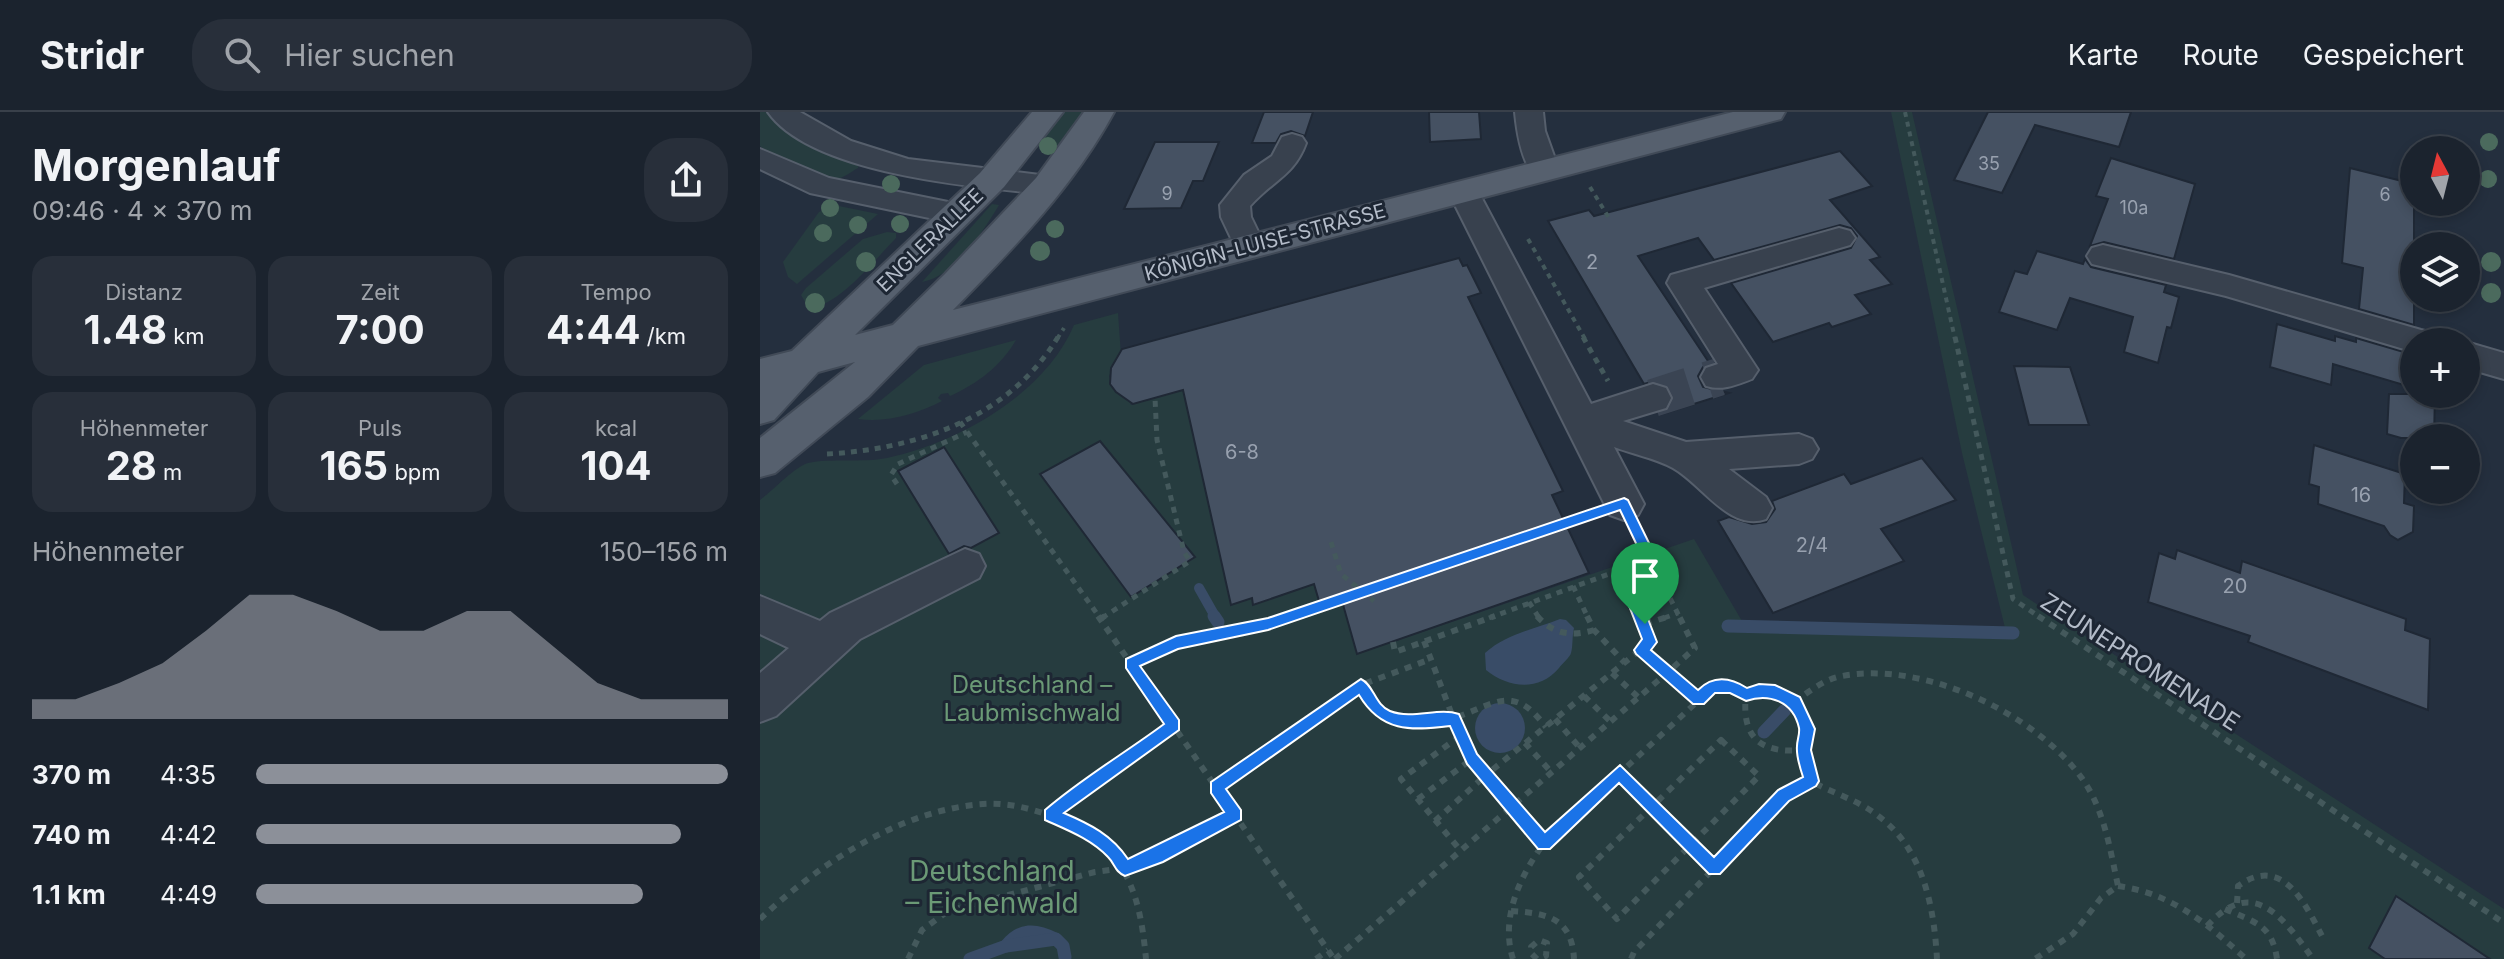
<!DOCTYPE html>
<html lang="de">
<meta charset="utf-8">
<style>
:root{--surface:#1b232e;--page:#282f3a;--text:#f1f3f6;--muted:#a0a4aa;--line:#39404a;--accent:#8c9099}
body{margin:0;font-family:Inter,sans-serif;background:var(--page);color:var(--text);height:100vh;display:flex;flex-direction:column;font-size:30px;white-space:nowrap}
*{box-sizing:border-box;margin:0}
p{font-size:26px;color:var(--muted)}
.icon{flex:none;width:44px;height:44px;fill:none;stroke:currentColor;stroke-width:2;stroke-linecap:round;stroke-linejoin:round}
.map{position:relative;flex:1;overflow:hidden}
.side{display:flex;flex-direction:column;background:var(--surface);width:760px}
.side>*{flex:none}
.needle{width:52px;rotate:353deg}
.fabs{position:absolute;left:1640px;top:24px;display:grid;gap:16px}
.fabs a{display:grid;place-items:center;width:80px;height:80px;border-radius:50%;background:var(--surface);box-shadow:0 4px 12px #0003,0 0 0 2px var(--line);font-size:40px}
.pin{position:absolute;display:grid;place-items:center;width:68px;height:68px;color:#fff;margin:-82px -34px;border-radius:50% 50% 50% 0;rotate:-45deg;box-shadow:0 0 8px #0007}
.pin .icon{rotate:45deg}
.round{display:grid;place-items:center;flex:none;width:84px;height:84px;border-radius:32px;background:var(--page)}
.summary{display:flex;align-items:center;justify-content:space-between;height:136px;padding:0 32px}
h1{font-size:44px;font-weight:700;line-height:60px}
.figures{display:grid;grid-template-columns:repeat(3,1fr);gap:12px;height:136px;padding:8px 32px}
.figures div{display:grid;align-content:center;border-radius:20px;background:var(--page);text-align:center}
.figures b{font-size:40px;font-weight:700}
.figures small{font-size:22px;font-weight:400}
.figures p{font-size:22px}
.chart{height:224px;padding:16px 32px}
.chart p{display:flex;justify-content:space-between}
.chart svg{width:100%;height:144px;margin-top:8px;fill:var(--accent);opacity:.7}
ul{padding:0 32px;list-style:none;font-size:26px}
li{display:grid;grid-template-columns:128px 96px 1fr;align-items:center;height:60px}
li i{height:20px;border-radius:10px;background:var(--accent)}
header{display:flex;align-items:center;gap:48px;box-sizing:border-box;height:112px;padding:0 40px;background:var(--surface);border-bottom:2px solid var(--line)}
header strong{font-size:38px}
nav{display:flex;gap:44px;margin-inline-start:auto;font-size:28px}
.search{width:560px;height:72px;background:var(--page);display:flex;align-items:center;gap:20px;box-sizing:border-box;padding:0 28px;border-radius:32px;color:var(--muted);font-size:30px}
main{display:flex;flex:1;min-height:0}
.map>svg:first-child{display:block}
.green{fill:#263c3f}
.water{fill:#394c67}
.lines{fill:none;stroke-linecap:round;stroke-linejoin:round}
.stream-far1{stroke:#394c67;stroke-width:10}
.stream{stroke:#394c67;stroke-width:13}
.building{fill:#455162;stroke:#1f2835;stroke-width:2}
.minor-tunnel{stroke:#3a4453;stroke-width:38;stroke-dasharray:38 19;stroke-linecap:butt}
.minor-casing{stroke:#565f6c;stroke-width:4}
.major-casing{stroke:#414a57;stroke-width:4}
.path-far2{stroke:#44595c;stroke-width:4;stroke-dasharray:5 5;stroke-linecap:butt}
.path-far1{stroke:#44595c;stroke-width:5;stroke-dasharray:6 6;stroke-linecap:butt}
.path{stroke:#44595c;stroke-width:6;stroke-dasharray:7 7;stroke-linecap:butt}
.minor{fill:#38414e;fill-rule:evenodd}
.major{fill:#56606e;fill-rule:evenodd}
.tree{fill:#4b6a5d}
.route{fill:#1a73e8;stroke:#fff;stroke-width:2;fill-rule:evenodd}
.labels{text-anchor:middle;stroke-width:6;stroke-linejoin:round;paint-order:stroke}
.far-number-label{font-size:18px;fill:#98a1af}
.far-street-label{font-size:20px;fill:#b4bcc9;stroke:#1d2633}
.number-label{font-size:20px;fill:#98a1af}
.street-label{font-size:24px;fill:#b4bcc9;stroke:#1d2633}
.park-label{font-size:24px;fill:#6b9a76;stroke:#1d2633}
.near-park-label{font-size:28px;fill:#6b9a76;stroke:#1d2633}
</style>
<header>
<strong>Stridr</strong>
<div class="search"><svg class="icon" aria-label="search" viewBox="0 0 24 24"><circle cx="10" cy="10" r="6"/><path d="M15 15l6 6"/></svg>Hier suchen</div>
<nav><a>Karte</a><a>Route</a><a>Gespeichert</a></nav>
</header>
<main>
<section class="side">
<div class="summary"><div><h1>Morgenlauf</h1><p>09:46 · 4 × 370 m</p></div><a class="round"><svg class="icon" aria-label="share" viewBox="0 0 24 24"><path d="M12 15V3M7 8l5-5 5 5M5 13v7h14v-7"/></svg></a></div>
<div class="figures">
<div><p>Distanz</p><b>1.48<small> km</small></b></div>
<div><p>Zeit</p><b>7:00</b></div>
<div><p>Tempo</p><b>4:44<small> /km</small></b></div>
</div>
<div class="figures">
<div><p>Höhenmeter</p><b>28<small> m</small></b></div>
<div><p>Puls</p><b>165<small> bpm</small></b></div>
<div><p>kcal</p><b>104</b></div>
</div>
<div class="chart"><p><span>Höhenmeter</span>150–156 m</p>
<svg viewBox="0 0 160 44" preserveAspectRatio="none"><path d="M0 44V38L10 38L20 33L30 27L40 17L50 6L60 6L70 11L80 17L90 17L100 11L110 11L120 22L130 33L140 38L150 38L160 38V44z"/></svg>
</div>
<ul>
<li><b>370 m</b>4:35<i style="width:100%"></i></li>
<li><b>740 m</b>4:42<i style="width:90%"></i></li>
<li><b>1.1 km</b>4:49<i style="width:82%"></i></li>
</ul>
</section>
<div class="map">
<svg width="1744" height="847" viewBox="0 0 1744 847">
<rect width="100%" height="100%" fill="#242f3e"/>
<g class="green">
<path d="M0,0H7L22,13L99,51L98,56C89,61 80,69 69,68C51,67 15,45 0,34Z"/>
<path d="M300,0H327L303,36L278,34Z"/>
<path d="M1131,0H1152L1263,483L1744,797V847H0V388C11,380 36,354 48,351C70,346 102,351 127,346C198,331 285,282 314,213L358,201L361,243L349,264L356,280L369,288L371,293L425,277L471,492L492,486L494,492L555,472L580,482L598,542L934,427L986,516L1247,524L1202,341Z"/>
<path d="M232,92L239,93C222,121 195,164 162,170Z"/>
<path d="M74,93L118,102L37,172L28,165L23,150L59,100Z"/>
<path d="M127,120L136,121V126C117,145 75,199 48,195L41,183L46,176L103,127Z"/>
<path d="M256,228C241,254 217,272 190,284L188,281L181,282L178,286L182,289C157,302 127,311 98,307L164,253Z"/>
</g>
<g class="water">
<path d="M800,507L806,508L814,516C812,524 813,535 811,541C810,545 802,552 799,556C779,580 748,576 726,558L725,541C748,521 773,518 800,507Z"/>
<circle cx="740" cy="616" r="25"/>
</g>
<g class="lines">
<path class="stream-far1" d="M439,476L456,506"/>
<g class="stream">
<path d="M454,504L458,510"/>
<path d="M968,514L1253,521"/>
<path d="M1004,620L1025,598"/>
<path d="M246,834C260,816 276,817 295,827"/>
<path d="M210,847L246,834L296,827L303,834L305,845"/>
</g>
</g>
<g class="building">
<path d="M504,0H553L545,24L531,19L521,22L516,31H492Z"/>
<path d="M669,0H719L721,27L670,30Z"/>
<path d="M1228,0H1371L1359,35L1275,13L1242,81L1194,68Z"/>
<path d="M395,30H459L443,69H433L421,96L364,97Z"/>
<path d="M1080,39L1112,74L1070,88L1120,145L1110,148L1132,172L1095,183L1111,202L1072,215L1069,211L1013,230L971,171L1091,136L1097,124L1091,116L1080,113L954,148L938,126L878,144L950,252L943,255L938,264L943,275L969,281L902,302L914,287L909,275L894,269L884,272L788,109L829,98L834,104Z"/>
<path d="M1351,46L1435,72L1414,147L1344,130L1330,134L1348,87L1336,84Z"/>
<path d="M1590,56L1654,72V213L1599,197L1603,156L1582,151Z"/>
<path d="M1277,139L1323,152L1325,147L1331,155L1406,173L1404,180L1419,185L1411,216L1407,215L1398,251L1364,240L1373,205L1310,186L1297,218L1239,200L1255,159L1267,162Z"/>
<path d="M699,146L703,154L707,153L721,181L708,185L803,379L792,383L829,461L597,542L580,482L559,489L554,472L493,493L492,486L471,493L423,278L373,292L356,280L350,272L351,256L362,237Z"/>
<path d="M1517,212L1575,229V224L1596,230V226L1654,243V276L1573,252L1571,273L1510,255Z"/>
<path d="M1254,254L1310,255L1329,313H1269Z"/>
<path d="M1629,282H1675L1674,326H1641L1627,322Z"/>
<path d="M340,329L435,445L371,485L280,362Z"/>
<path d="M1554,333L1645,362L1644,391L1654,394L1653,420L1638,428L1630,423L1624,414L1558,392L1559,375L1549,372Z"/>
<path d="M184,335L239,421L211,436L204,434L189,442L138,359Z"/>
<path d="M1162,346L1196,388L1121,417L1144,449L1013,501L958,409L969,405L992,412L1006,410L1015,397L1012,389L1084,362L1091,372Z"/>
<path d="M1417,438L1480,461L1482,449L1646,507L1645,518L1670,527L1668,598L1488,530L1490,524L1388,490L1399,441L1415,447Z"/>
<path d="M1636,784L1730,847H1625L1609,836Z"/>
</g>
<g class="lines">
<path class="minor-tunnel" d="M893,286L959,265"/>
<g class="minor-casing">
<g id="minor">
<path d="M8,0H40L91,29L148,47L288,64L299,66L303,73L299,80L288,82C218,76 51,62 8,0Z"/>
<path d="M755,0H783L785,19L799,58L794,64L784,67L774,64C761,47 757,21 755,0Z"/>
<path d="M532,22L542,25L546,31C534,64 513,68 490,94L491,105L505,134L500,141L489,144L478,141L461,105L460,93L484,63L512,44L522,25Z"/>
<path d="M0,37L69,66L198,92L209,95L213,102L209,109L198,112L50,81L0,57Z"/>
<path d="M703,70L714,72L718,79L831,292L893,272L906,276L911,286L906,296L863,309L926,330L1039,322L1052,327L1058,337L1052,347L1039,352L969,357L1006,385L1012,396L1006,407C969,420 942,372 913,356C895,346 872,342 854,335L884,392L878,403L864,408L850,403L688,79L692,72Z"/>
<path d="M1079,116L1090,119L1095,126L1090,133L944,176L998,258L992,267C976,273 963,279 946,274L941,265L946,256L958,252L907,171L911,163Z"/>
<path d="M1343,133L1469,163L1661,218L1673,221L1678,230H1654V240L1466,184L1332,152L1327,144L1332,136Z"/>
<path d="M1706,230L1744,241V267L1706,256Z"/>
<path d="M205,437L219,442L225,454L219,466L100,527L16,604L0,610V561L29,536L0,522V484L60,509L70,501Z"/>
</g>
</g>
<g class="major-casing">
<path id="major" d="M272,0H303L244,75L95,223L133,213L185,162L276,66L324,0H354C314,74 252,138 193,198L973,0H1025L1021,7L158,234L108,285L15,361L0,365V326L95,250L58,260L14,308L0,312V247L32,239L220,61Z"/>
</g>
<g class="path-far2">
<path d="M1145,0L1195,227"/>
<path d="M830,75L849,106"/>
<path d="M768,127L825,227"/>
<path d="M297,227L304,216"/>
</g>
<g class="path-far1">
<path d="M823,225L848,269"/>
<path d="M1195,225L1253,487L1281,506"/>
<path d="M200,310L340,506"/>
<path d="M67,342C157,337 249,306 298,225"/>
<path d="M137,372L131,363L138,352L207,320"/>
<path d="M878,422L920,506"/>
<path d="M571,430L581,462L614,489"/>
<path d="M813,474L828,506"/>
<path d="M873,486L904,476"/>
<path d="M769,490L779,506"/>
<path d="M342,506L430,449L424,440L397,328L395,286"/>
<path d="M527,506L829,403"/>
<path d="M729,506L860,458L882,506"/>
<path d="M904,506L918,501"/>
</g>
<g class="path">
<path d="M338,504L574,847"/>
<path d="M777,504C793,522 811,525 834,518"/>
<path d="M827,504L834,518L865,551"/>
<path d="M1278,504L1744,811"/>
<path d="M340,507L345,504"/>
<path d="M885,512L910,504"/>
<path d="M664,529L697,616L726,663L675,709"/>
<path d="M633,530L635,540L735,504"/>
<path d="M881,538L908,560L935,536L919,504"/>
<path d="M371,551L416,531L508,512L532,504"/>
<path d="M852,561L879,586"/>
<path d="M601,573C625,616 668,618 710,600C723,595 738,587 752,589C767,591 777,604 786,615"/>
<path d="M986,583C1031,572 1047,596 1044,638"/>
<path d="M824,584L851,610"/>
<path d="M1034,590C1049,580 1064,567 1082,564C1163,549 1273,600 1321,665C1344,696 1350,737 1358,774L1341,786L1313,822L1275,847"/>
<path d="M795,607L820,636"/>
<path d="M700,624L641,667L701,739"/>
<path d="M961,628L999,664L857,807L819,765Z"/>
<path d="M765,631L792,661"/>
<path d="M860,661L954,756"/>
<path d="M456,675L601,573L671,547"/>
<path d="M658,687L712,647"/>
<path d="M290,703C328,670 373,644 413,613"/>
<path d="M784,731L726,663L890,530L881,504"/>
<path d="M1358,774C1411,781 1448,812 1486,847"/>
<path d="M1477,791L1478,774C1522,742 1545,791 1563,826"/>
<path d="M1465,797C1494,810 1512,812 1517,847"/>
<path d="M751,799C787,801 812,806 814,847"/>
<path d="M0,807C59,752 140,698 223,692C249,690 276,698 300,707C366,734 380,781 386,847"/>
<path d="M1447,814C1493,763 1523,805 1553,847"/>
<path d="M148,847L162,818L188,799L335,760L365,756L397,744L475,703"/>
<path d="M556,847L568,838"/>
<path d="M575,847L908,560L939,588L952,574H973L986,583C981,627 1002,642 1044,638L1051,669C1072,681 1098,688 1117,703C1163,736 1174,794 1177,847"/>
<path d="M753,847C740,806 760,764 784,731L939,588"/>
<path d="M777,847L771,841V835L779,828L787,831L786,844L779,847"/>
<path d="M871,847L874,840L1024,683L1051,669"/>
</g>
<use href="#minor" class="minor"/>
<use href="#major" class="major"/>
</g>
<g class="tree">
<circle cx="1729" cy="30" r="9"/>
<circle cx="288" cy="34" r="9"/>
<circle cx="1728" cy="67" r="9"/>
<circle cx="131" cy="72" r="9"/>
<circle cx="70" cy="96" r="9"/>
<circle cx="140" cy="112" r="9"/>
<circle cx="98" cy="113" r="9"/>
<circle cx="295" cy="117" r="9"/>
<circle cx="63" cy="121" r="9"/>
<circle cx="280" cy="139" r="10"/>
<circle cx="106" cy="150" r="10"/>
<circle cx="1731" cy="150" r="10"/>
<circle cx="1731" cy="181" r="10"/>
<circle cx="55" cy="191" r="10"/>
</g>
<path class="route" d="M864,386L868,388L911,476L909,480L881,489L897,530L891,538L938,578C953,563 970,565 987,576L999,572L1015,573L1040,585L1055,617L1051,638L1059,669L1056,674L1029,689L960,762H949L859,671L790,737H778L707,652L690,614C650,619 621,620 599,583L466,677L481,698V708L403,750L365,764C355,760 355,752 348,745C331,727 307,718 285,708V698C322,666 365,641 404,612L366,556V547L416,524L508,506ZM860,398L896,473L868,482L866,486L882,527L874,538L876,542L933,592H944L955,581H970L986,589C1009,581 1033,589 1039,616C1040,622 1037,628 1037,634C1036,644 1040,656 1043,665L1018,678L954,745L860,653L785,720L717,642L699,602C678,595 653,608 630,599C615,593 614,573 601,567L451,670V681L464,700L368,747C352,723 330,712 304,701L419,618V608L380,554L418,537L508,518Z"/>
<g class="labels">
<g class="far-number-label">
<text x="1229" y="58">35</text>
<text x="407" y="88">9</text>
<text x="1625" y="89">6</text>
<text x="1374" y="102">10a</text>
</g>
<g class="far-street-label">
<text transform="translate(170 128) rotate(-44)" y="7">ENGLERALLEE</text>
<text transform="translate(505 130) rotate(-15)" y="7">KÖNIGIN-LUISE-STRASSE</text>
</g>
<g class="number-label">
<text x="832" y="157">2</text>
<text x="482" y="347">6-8</text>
<text x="1601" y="390">16</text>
<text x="1052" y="440">2/4</text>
<text x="1475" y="481">20</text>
</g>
<g class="street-label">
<text transform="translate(1380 550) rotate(33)" y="8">ZEUNEPROMENADE</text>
</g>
<g class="park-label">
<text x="272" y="581">Deutschland –<tspan x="272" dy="28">Laubmischwald</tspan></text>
</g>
<g class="near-park-label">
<text x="232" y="769">Deutschland<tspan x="232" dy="32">– Eichenwald</tspan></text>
</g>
</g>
</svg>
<div class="fabs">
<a><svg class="needle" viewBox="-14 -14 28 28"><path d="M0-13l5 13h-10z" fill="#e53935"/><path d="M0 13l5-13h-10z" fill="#a0a4aa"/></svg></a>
<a><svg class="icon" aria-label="layers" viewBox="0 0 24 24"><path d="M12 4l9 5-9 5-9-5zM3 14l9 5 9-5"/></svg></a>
<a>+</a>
<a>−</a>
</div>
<div class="pin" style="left:885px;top:512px;background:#1e9e55"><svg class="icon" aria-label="arrive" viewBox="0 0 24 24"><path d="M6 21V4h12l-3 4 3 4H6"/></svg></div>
</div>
</main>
